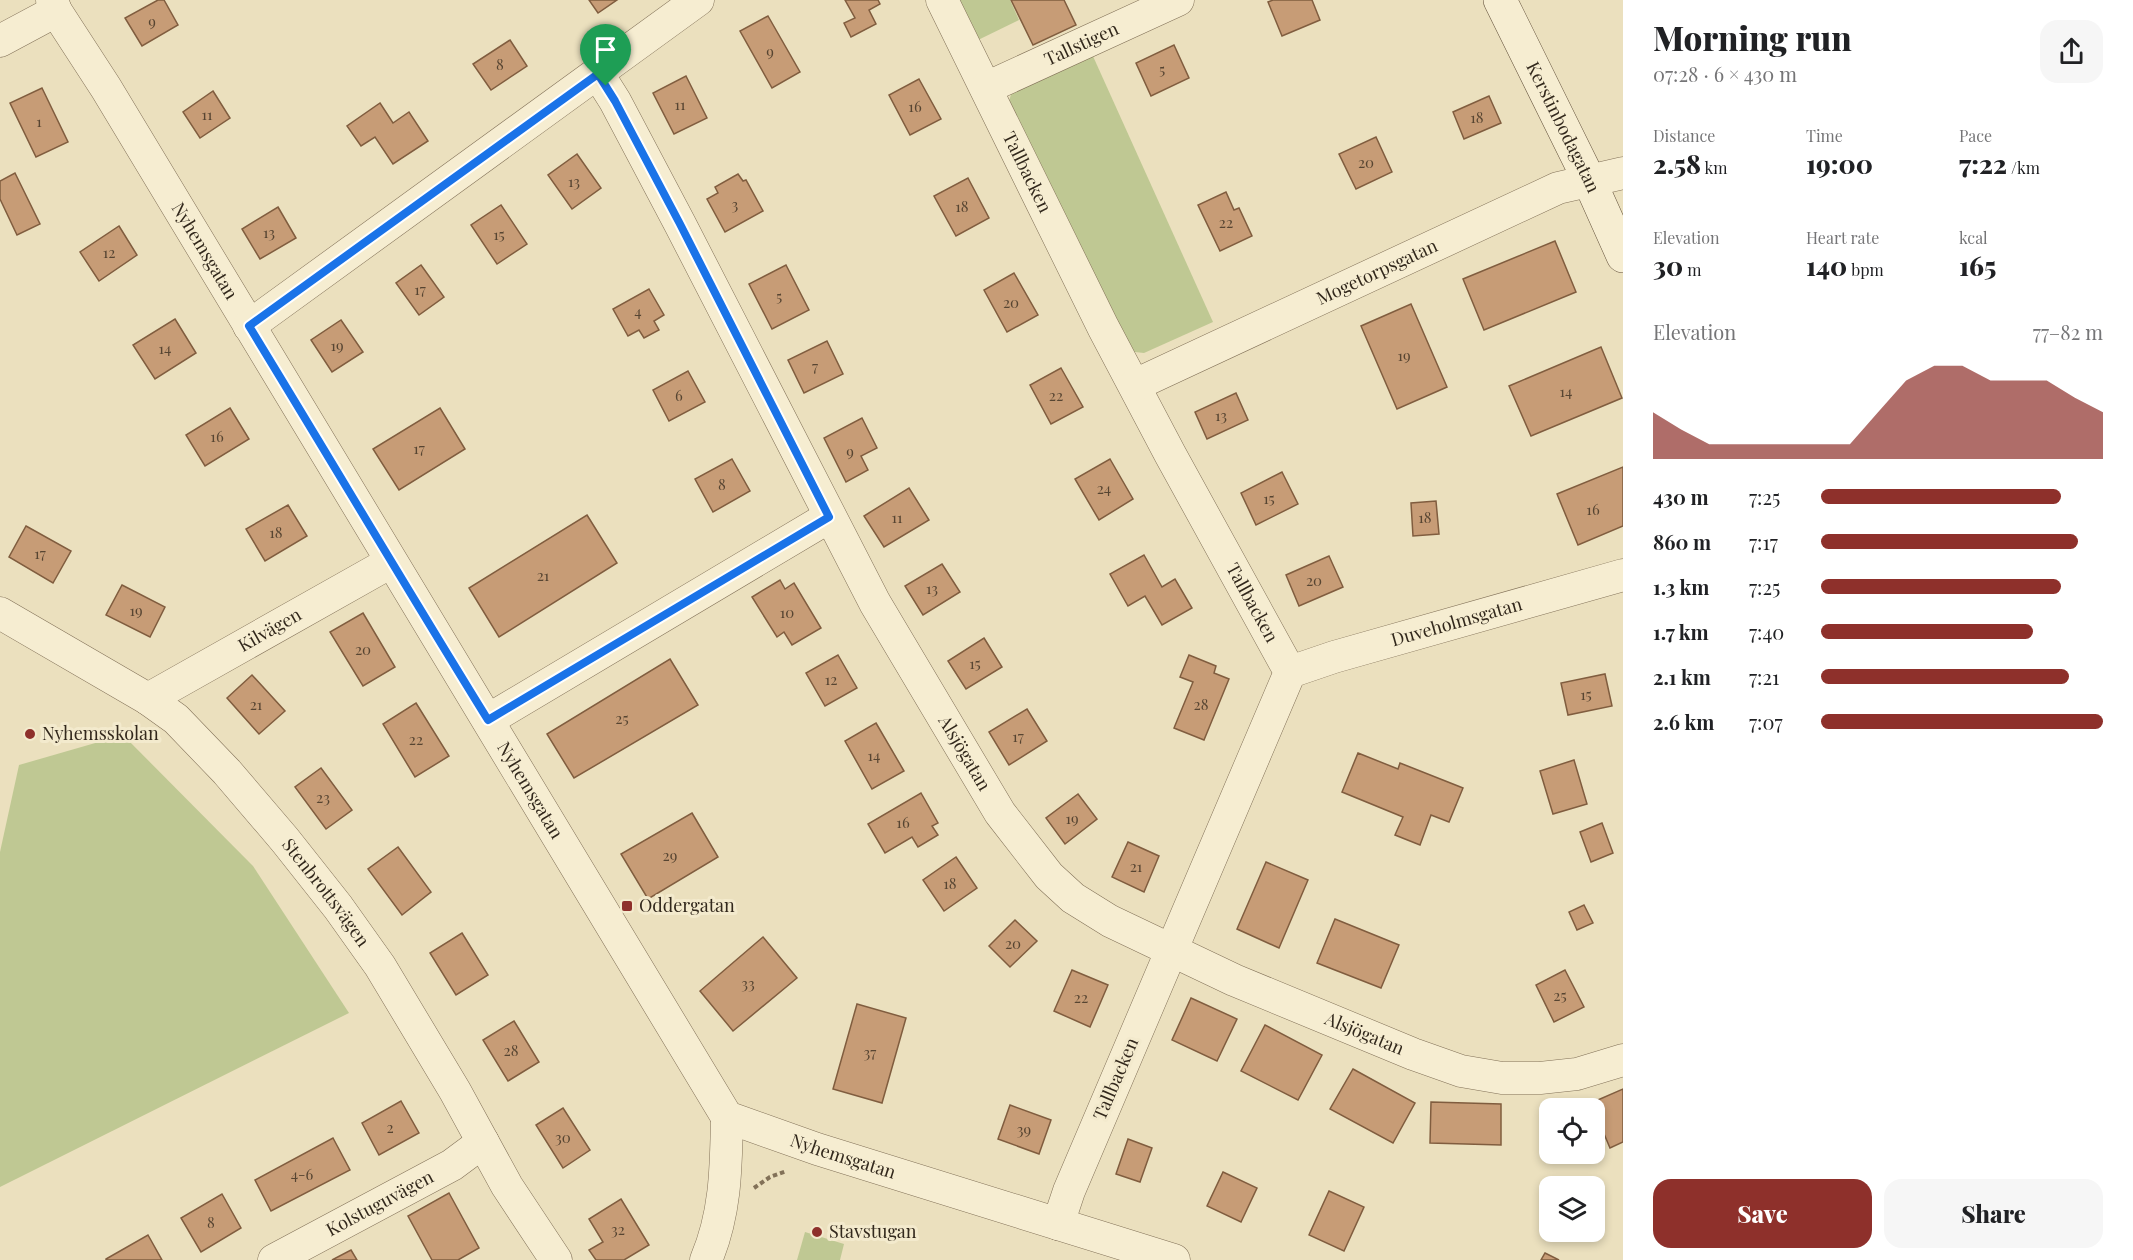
<!DOCTYPE html>
<meta charset="utf-8">
<style>
:root{--surface:#fff;--page:#f6f6f6;--text:#202124;--muted:#757577;--accent:#8e302b}
body{margin:0;font-family:"Playfair Display",serif;background:var(--page);color:var(--text);height:100vh;display:flex;flex-direction:column;font-size:22px;white-space:nowrap}
*{box-sizing:border-box;margin:0}
p{font-size:20px;color:var(--muted)}
.icon{flex:none;width:33px;height:33px;fill:none;stroke:currentColor;stroke-width:2;stroke-linecap:round;stroke-linejoin:round}
.map{position:relative;flex:1;overflow:hidden}
.side{display:flex;flex-direction:column;background:var(--surface);width:510px}
.side>*{flex:none}
.fabs{position:absolute;left:1539px;top:1098px;display:grid;gap:12px}
.fabs a{display:grid;place-items:center;width:66px;height:66px;border-radius:12px;background:var(--surface);box-shadow:0 3px 9px #0003;font-size:30px}
.pin{position:absolute;display:grid;place-items:center;width:51px;height:51px;color:#fff;margin:-62px -26px;border-radius:50% 50% 50% 0;rotate:-45deg;box-shadow:0 0 6px #0007}
.pin .icon{rotate:45deg}
.round{display:grid;place-items:center;flex:none;width:63px;height:63px;border-radius:18px;background:var(--page)}
.summary{display:flex;align-items:center;justify-content:space-between;height:102px;padding:0 30px}
h1{font-size:33px;font-weight:800;line-height:45px}
.stats{display:grid;grid-template-columns:repeat(3,1fr);gap:9px;height:102px;padding:6px 30px}
.stats div{display:grid;align-content:center}
.stats b{font-size:26px;font-weight:800}
.stats small{font-size:16px;font-weight:400}
.stats p{font-size:16px}
.chart{height:168px;padding:12px 30px}
.chart p{display:flex;justify-content:space-between}
.chart svg{width:100%;height:108px;margin-top:6px;fill:var(--accent);opacity:.7}
.cta{display:flex;gap:12px;margin-top:auto;padding:12px 30px}
.cta a{flex:1;height:69px;border-radius:18px;background:var(--accent);color:#fff;font-size:24px;font-weight:800;line-height:69px;text-align:center}
.cta a+a{background:var(--page);color:var(--text)}
ul{padding:0 30px;list-style:none;font-size:20px}
li{display:grid;grid-template-columns:96px 72px 1fr;align-items:center;height:45px}
li i{height:15px;border-radius:8px;background:var(--accent)}
main{display:flex;flex:1;min-height:0}
.map>svg:first-child{display:block}
.green{fill:#bfc893}
.building{fill:#c79c76;stroke:#805d3f;stroke-width:1.5}
.lines{fill:none;stroke-linecap:round;stroke-linejoin:round}
.street-casing{stroke:#827158;stroke-width:33}
.secondary-casing{stroke:#64523c;stroke-width:34}
.path{stroke:#827158;stroke-width:4;stroke-dasharray:4.5 3;stroke-linecap:butt}
.street{stroke:#f6edd1;stroke-width:32}
.secondary{stroke:#f6edd1;stroke-width:33}
.route-casing{stroke:#fff;stroke-width:12}
.route{stroke:#1a73e8;stroke-width:8}
.poi-dot{fill:#8e302b;stroke:#f3eacd;stroke-width:2}
.labels{text-anchor:middle;stroke-width:6;stroke-linejoin:round;paint-order:stroke}
.number-label{font-size:15px;fill:#574532}
.street-label{font-size:18px;fill:#32281c;stroke:#f3eacd}
.poi-label{font-size:18px;fill:#32281c;stroke:#f3eacd;text-anchor:start}
</style>
<main>
<div class="map">
<svg width="1623" height="1260" viewBox="0 0 1623 1260">
<rect width="100%" height="100%" fill="#ebe0be"/>
<g class="green">
<path d="M956,0H1010L1019,20L976,41Z"/>
<path d="M1092,54L1213,322L1144,353L1126,351L1007,108L1012,91Z"/>
<path d="M123,735L253,866L349,1013L0,1187V852L19,765Z"/>
<path d="M805,1232L844,1244L840,1260H797Z"/>
</g>
<g class="building">
<path d="M158,0H164L178,25L142,46L125,18Z"/>
<path d="M589,0H617L598,13Z"/>
<path d="M845,0H878L880,4L869,10L876,24L851,37L844,23L855,18Z"/>
<path d="M1011,0H1064L1076,25L1033,45Z"/>
<path d="M1273,0H1312L1320,20L1282,36L1268,2Z"/>
<path d="M768,16L800,72L772,88L740,31Z"/>
<path d="M510,40L527,66L491,90L473,64Z"/>
<path d="M1174,45L1189,78L1151,96L1136,63Z"/>
<path d="M686,76L707,118L674,134L653,93Z"/>
<path d="M919,79L941,119L910,135L889,95Z"/>
<path d="M42,88L68,142L36,157L10,103Z"/>
<path d="M213,91L230,118L200,138L183,112Z"/>
<path d="M1489,96L1501,123L1464,139L1453,112Z"/>
<path d="M380,103L393,123L409,112L428,141L393,164L375,137L361,146L347,126Z"/>
<path d="M1376,137L1392,172L1356,189L1339,154Z"/>
<path d="M577,154L601,188L572,209L548,175Z"/>
<path d="M15,173L40,224L17,235L0,199V181Z"/>
<path d="M738,174L743,181L746,180L763,211L725,232L707,199L718,193L715,187Z"/>
<path d="M968,178L989,218L956,236L934,196Z"/>
<path d="M1226,192L1234,210L1239,208L1252,236L1220,251L1198,205Z"/>
<path d="M501,205L527,244L497,264L471,225Z"/>
<path d="M278,207L296,238L260,259L242,229Z"/>
<path d="M119,226L137,255L99,281L80,252Z"/>
<path d="M1555,241L1576,292L1484,330L1463,279Z"/>
<path d="M421,265L444,297L419,315L396,283Z"/>
<path d="M786,265L809,310L772,329L749,284Z"/>
<path d="M1014,273L1038,315L1007,332L984,290Z"/>
<path d="M649,289L664,315L654,321L659,330L644,338L639,330L628,336L613,309Z"/>
<path d="M1411,304L1447,387L1397,409L1361,326Z"/>
<path d="M175,319L196,353L155,379L133,345Z"/>
<path d="M341,320L363,352L332,372L311,340Z"/>
<path d="M827,341L843,374L804,393L788,360Z"/>
<path d="M1601,347L1622,398L1531,436L1509,386Z"/>
<path d="M1061,368L1083,407L1051,424L1030,385Z"/>
<path d="M688,371L705,402L669,421L653,390Z"/>
<path d="M1236,393L1248,420L1207,439L1195,412Z"/>
<path d="M230,408L249,439L205,466L186,435Z"/>
<path d="M440,408L465,449L399,490L373,449Z"/>
<path d="M862,418L877,448L861,456L868,470L846,482L824,438Z"/>
<path d="M732,459L750,491L713,512L695,479Z"/>
<path d="M1110,459L1133,499L1099,520L1075,479Z"/>
<path d="M1623,467V526L1578,545L1557,494Z"/>
<path d="M1282,472L1298,504L1256,525L1241,493Z"/>
<path d="M909,488L929,520L884,547L864,516Z"/>
<path d="M1436,501L1439,534L1413,536L1411,503Z"/>
<path d="M288,505L307,536L265,561L246,529Z"/>
<path d="M587,515L617,563L499,637L469,588Z"/>
<path d="M26,526L71,551L53,583L9,557Z"/>
<path d="M1144,555L1162,587L1175,579L1192,608L1162,625L1145,596L1128,606L1110,574Z"/>
<path d="M1329,556L1343,587L1299,606L1286,575Z"/>
<path d="M942,564L960,592L923,615L905,586Z"/>
<path d="M780,580L785,589L794,583L821,628L792,645L784,632L777,637L752,597Z"/>
<path d="M122,585L165,607L150,637L106,615Z"/>
<path d="M363,613L395,667L363,686L330,632Z"/>
<path d="M984,638L1002,667L966,689L948,661Z"/>
<path d="M838,655L857,688L825,706L806,673Z"/>
<path d="M1189,655L1216,666L1214,673L1229,679L1204,740L1174,728L1193,682L1180,677Z"/>
<path d="M670,659L698,705L574,778L547,734Z"/>
<path d="M1605,674L1612,706L1568,715L1561,683Z"/>
<path d="M252,675L285,711L259,734L227,698Z"/>
<path d="M416,703L449,756L415,777L383,724Z"/>
<path d="M1027,709L1047,741L1009,765L989,732Z"/>
<path d="M876,723L904,771L872,789L845,741Z"/>
<path d="M1358,753L1398,769L1400,763L1463,788L1449,822L1431,815L1420,845L1395,835L1403,817L1342,792Z"/>
<path d="M1574,760L1587,804L1553,814L1540,771Z"/>
<path d="M321,768L352,810L326,829L295,787Z"/>
<path d="M921,793L938,823L932,826L938,835L918,847L912,837L885,853L868,824Z"/>
<path d="M1078,794L1097,819L1065,844L1046,818Z"/>
<path d="M692,813L718,857L648,899L621,854Z"/>
<path d="M1602,823L1613,853L1591,862L1580,832Z"/>
<path d="M1128,842L1159,856L1144,892L1112,877Z"/>
<path d="M398,847L431,892L402,915L368,869Z"/>
<path d="M956,857L977,888L944,911L923,880Z"/>
<path d="M1266,862L1308,880L1279,948L1237,929Z"/>
<path d="M1584,905L1593,923L1577,930L1569,912Z"/>
<path d="M1335,919L1399,945L1381,988L1317,963Z"/>
<path d="M1015,920L1037,941L1010,967L989,946Z"/>
<path d="M462,933L488,975L456,995L430,953Z"/>
<path d="M763,937L797,978L733,1031L700,991Z"/>
<path d="M1072,970L1108,985L1090,1027L1054,1011Z"/>
<path d="M1565,970L1584,1007L1554,1022L1536,985Z"/>
<path d="M1191,998L1237,1019L1217,1061L1172,1040Z"/>
<path d="M857,1004L906,1018L882,1103L833,1089Z"/>
<path d="M514,1021L539,1062L508,1081L483,1040Z"/>
<path d="M1265,1025L1322,1055L1298,1100L1241,1071Z"/>
<path d="M1353,1069L1415,1103L1393,1143L1330,1109Z"/>
<path d="M1623,1089V1142L1610,1148L1591,1103Z"/>
<path d="M401,1101L419,1133L379,1155L362,1123Z"/>
<path d="M1431,1102L1501,1104V1145L1430,1143Z"/>
<path d="M1010,1105L1051,1120L1039,1154L998,1139Z"/>
<path d="M563,1108L590,1150L563,1168L536,1125Z"/>
<path d="M333,1138L350,1170L271,1211L255,1180Z"/>
<path d="M1128,1139L1152,1148L1140,1182L1116,1174Z"/>
<path d="M1223,1172L1257,1188L1241,1222L1207,1206Z"/>
<path d="M1329,1191L1364,1207L1344,1251L1309,1235Z"/>
<path d="M449,1193L479,1248L458,1260H432L408,1216Z"/>
<path d="M222,1194L241,1228L201,1252L181,1218Z"/>
<path d="M621,1199L649,1245L624,1260H596L589,1250L603,1242L589,1219Z"/>
<path d="M148,1235L162,1260H106V1259Z"/>
<path d="M351,1250L357,1260H332Z"/>
<path d="M1545,1253L1559,1260H1541Z"/>
</g>
<g class="lines">
<g class="street-casing">
<g id="street">
<path id="s1" d="M52,0L56,11L106,88L727,1117L817,1149L1174,1260"/>
<path id="s2" d="M942,0L1103,327L1170,454L1290,672L1069,1191L1058,1224"/>
<path d="M0,41L56,11"/>
<path id="s3" d="M598,74L615,101L680,224L875,603L1000,813L1049,876L1073,898L1110,921L1234,980L1413,1054L1461,1071L1502,1078H1540L1577,1074L1623,1060"/>
<path id="s4" d="M986,88L1178,0"/>
<path d="M249,326L698,0"/>
<path id="s5" d="M1135,385L1558,188L1623,173"/>
<path id="s6" d="M0,613L148,699L176,719L227,772L285,840L338,907L380,966L455,1091L507,1186L556,1260"/>
<path id="s7" d="M1290,672L1334,657L1623,575"/>
<path id="s8" d="M148,699L391,562"/>
<path d="M488,720L829,517"/>
<path id="s9" d="M274,1260L452,1165L483,1142"/>
<path d="M706,1260C726,1213 726,1167 727,1117"/>
</g>
</g>
<g class="secondary-casing">
<g id="secondary">
<path id="s10" d="M1500,0L1589,180L1623,256"/>
</g>
</g>
<path class="path" d="M754,1188L770,1177L787,1171"/>
<use href="#street" class="street"/>
<use href="#secondary" class="secondary"/>
</g>
<g class="lines">
<g class="route-casing">
<path id="route" d="M598,74L615,101L680,224L829,517L488,720C407,589 329,457 249,326Z"/>
</g>
<use href="#route" class="route"/>
</g>
<g class="poi-dot">
<circle cx="30" cy="734" r="6"/>
<rect x="621" y="900" width="12" height="12" rx="3"/>
<circle cx="817" cy="1232" r="6"/>
</g>
<g class="labels">
<g class="number-label">
<text x="152" y="27">9</text>
<text x="770" y="57">9</text>
<text x="500" y="70">8</text>
<text x="1162" y="75">5</text>
<text x="680" y="110">11</text>
<text x="915" y="112">16</text>
<text x="207" y="120">11</text>
<text x="1477" y="123">18</text>
<text x="39" y="127">1</text>
<text x="1366" y="168">20</text>
<text x="574" y="187">13</text>
<text x="735" y="210">3</text>
<text x="962" y="212">18</text>
<text x="1226" y="228">22</text>
<text x="269" y="238">13</text>
<text x="499" y="240">15</text>
<text x="109" y="258">12</text>
<text x="420" y="295">17</text>
<text x="779" y="302">5</text>
<text x="1011" y="308">20</text>
<text x="638" y="317">4</text>
<text x="337" y="351">19</text>
<text x="165" y="354">14</text>
<text x="1404" y="361">19</text>
<text x="815" y="372">7</text>
<text x="1566" y="397">14</text>
<text x="679" y="401">6</text>
<text x="1056" y="401">22</text>
<text x="1221" y="421">13</text>
<text x="217" y="442">16</text>
<text x="419" y="454">17</text>
<text x="850" y="457">9</text>
<text x="722" y="490">8</text>
<text x="1104" y="494">24</text>
<text x="1269" y="504">15</text>
<text x="1593" y="515">16</text>
<text x="897" y="523">11</text>
<text x="1425" y="523">18</text>
<text x="276" y="538">18</text>
<text x="40" y="559">17</text>
<text x="543" y="581">21</text>
<text x="1314" y="586">20</text>
<text x="932" y="594">13</text>
<text x="136" y="616">19</text>
<text x="787" y="618">10</text>
<text x="363" y="655">20</text>
<text x="975" y="669">15</text>
<text x="831" y="685">12</text>
<text x="1586" y="700">15</text>
<text x="256" y="710">21</text>
<text x="1201" y="710">28</text>
<text x="622" y="724">25</text>
<text x="1018" y="742">17</text>
<text x="416" y="745">22</text>
<text x="874" y="761">14</text>
<text x="323" y="803">23</text>
<text x="1072" y="824">19</text>
<text x="903" y="828">16</text>
<text x="670" y="861">29</text>
<text x="1136" y="872">21</text>
<text x="950" y="889">18</text>
<text x="1013" y="949">20</text>
<text x="748" y="989">33</text>
<text x="1560" y="1001">25</text>
<text x="1081" y="1003">22</text>
<text x="511" y="1056">28</text>
<text x="870" y="1058">37</text>
<text x="390" y="1133">2</text>
<text x="1024" y="1135">39</text>
<text x="563" y="1143">30</text>
<text x="302" y="1180">4-6</text>
<text x="211" y="1228">8</text>
<text x="618" y="1235">32</text>
</g>
<g class="street-label">
<text dy="6" stroke="none"><textPath href="#s4" startOffset="105">Tallstigen</textPath></text>
<text dy="6" stroke="none"><textPath href="#s10" startOffset="142">Kerstinbodagatan</textPath></text>
<text dy="6" stroke="none"><textPath href="#s2" startOffset="192">Tallbacken</textPath></text>
<text dy="6" stroke="none"><textPath href="#s1" startOffset="294">Nyhemsgatan</textPath></text>
<text dy="6" stroke="none"><textPath href="#s5" startOffset="267">Mogetorpsgatan</textPath></text>
<text dy="6" stroke="none"><textPath href="#s2" startOffset="678">Tallbacken</textPath></text>
<text dy="6" stroke="none"><textPath href="#s7" startOffset="174">Duveholmsgatan</textPath></text>
<text dy="6" stroke="none"><textPath href="#s8" startOffset="140">Kilvägen</textPath></text>
<text dy="6" stroke="none"><textPath href="#s3" startOffset="772">Alsjögatan</textPath></text>
<text dy="6" stroke="none"><textPath href="#s1" startOffset="924">Nyhemsgatan</textPath></text>
<text dy="6" stroke="none"><textPath href="#s6" startOffset="435">Stenbrottsvägen</textPath></text>
<text dy="6" stroke="none"><textPath href="#s3" startOffset="1276">Alsjögatan</textPath></text>
<text transform="translate(1116 1079) rotate(-67)" y="6">Tallbacken</text>
<text dy="6" stroke="none"><textPath href="#s1" startOffset="1428">Nyhemsgatan</textPath></text>
<text dy="6" stroke="none"><textPath href="#s9" startOffset="120">Kolstuguvägen</textPath></text>
</g>
<g class="poi-label">
<text x="42" y="740">Nyhemsskolan</text>
<text x="639" y="912">Oddergatan</text>
<text x="829" y="1238">Stavstugan</text>
</g>
</g>
</svg>
<div class="fabs">
<a><svg class="icon" aria-label="locate" viewBox="0 0 24 24"><circle cx="12" cy="12" r="6"/><path d="M12 2v4M12 18v4M2 12h4M18 12h4"/></svg></a>
<a><svg class="icon" aria-label="layers" viewBox="0 0 24 24"><path d="M12 4l9 5-9 5-9-5zM3 14l9 5 9-5"/></svg></a>
</div>
<div class="pin" style="left:606px;top:86px;background:#1e9e55"><svg class="icon" aria-label="arrive" viewBox="0 0 24 24"><path d="M6 21V4h12l-3 4 3 4H6"/></svg></div>
</div>
<section class="side">
<div class="summary"><div><h1>Morning run</h1><p>07:28 · 6 × 430 m</p></div><a class="round"><svg class="icon" aria-label="share" viewBox="0 0 24 24"><path d="M12 15V3M7 8l5-5 5 5M5 13v7h14v-7"/></svg></a></div>
<div class="stats">
<div><p>Distance</p><b>2.58<small> km</small></b></div>
<div><p>Time</p><b>19:00</b></div>
<div><p>Pace</p><b>7:22<small> /km</small></b></div>
</div>
<div class="stats">
<div><p>Elevation</p><b>30<small> m</small></b></div>
<div><p>Heart rate</p><b>140<small> bpm</small></b></div>
<div><p>kcal</p><b>165</b></div>
</div>
<div class="chart"><p><span>Elevation</span>77–82 m</p>
<svg viewBox="0 0 160 44" preserveAspectRatio="none"><path d="M0 44V25L10 32L20 38L30 38L40 38L50 38L60 38L70 38L80 25L90 12L100 6L110 6L120 12L130 12L140 12L150 19L160 25V44z"/></svg>
</div>
<ul>
<li><b>430 m</b>7:25<i style="width:85%"></i></li>
<li><b>860 m</b>7:17<i style="width:91%"></i></li>
<li><b>1.3 km</b>7:25<i style="width:85%"></i></li>
<li><b>1.7 km</b>7:40<i style="width:75%"></i></li>
<li><b>2.1 km</b>7:21<i style="width:88%"></i></li>
<li><b>2.6 km</b>7:07<i style="width:100%"></i></li>
</ul>
<div class="cta"><a>Save</a><a>Share</a></div>
</section>
</main>
